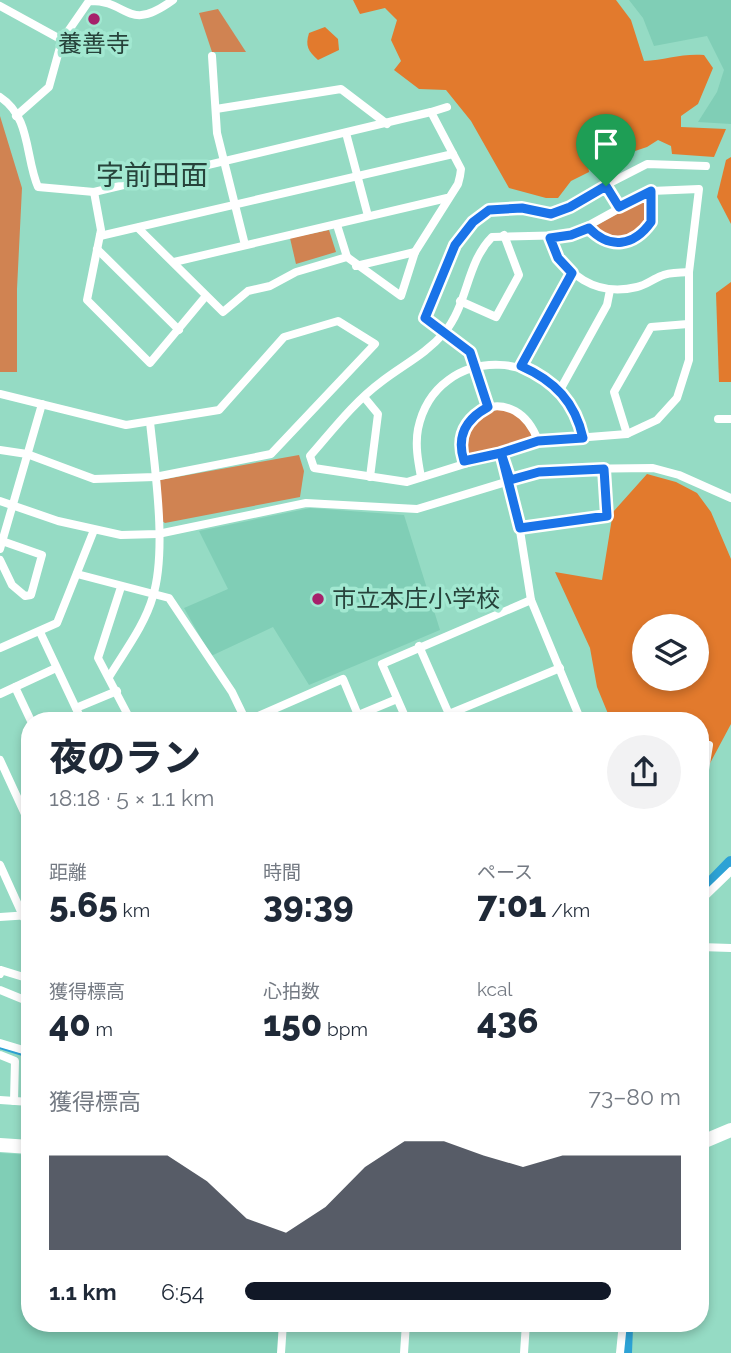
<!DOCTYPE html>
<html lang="ja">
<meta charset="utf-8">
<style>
:root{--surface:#fff;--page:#f2f2f3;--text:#1f2937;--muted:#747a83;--accent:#111827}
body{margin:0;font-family:Raleway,"Noto Sans JP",sans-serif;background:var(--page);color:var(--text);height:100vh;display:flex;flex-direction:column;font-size:26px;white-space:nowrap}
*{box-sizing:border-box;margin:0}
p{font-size:23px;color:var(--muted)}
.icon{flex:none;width:38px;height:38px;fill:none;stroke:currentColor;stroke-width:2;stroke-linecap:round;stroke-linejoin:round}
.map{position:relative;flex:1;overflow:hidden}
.drawer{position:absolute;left:21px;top:712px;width:688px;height:620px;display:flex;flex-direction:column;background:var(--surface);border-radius:28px;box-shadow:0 4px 10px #0003}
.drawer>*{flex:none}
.buttons{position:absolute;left:632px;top:614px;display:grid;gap:14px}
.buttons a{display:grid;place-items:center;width:77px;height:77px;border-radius:50%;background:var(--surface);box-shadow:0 4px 10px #0003;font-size:35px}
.pin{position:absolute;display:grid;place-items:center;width:60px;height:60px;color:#fff;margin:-72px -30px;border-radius:50% 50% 50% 0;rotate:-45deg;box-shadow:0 0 7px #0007}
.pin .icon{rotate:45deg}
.round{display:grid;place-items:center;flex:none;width:74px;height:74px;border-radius:37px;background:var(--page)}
.head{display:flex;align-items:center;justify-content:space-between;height:119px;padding:0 28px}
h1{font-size:38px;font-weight:800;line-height:52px}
.metrics{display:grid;grid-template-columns:repeat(3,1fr);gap:10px;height:119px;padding:7px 28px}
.metrics div{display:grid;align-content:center}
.metrics b{font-size:35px;font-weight:800}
.metrics small{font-size:19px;font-weight:400}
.metrics p{font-size:19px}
.chart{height:196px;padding:14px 28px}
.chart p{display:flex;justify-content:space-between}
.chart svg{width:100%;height:126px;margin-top:7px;fill:var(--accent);opacity:.7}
ul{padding:0 28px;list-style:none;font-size:23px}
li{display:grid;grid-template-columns:112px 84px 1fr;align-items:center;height:52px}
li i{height:18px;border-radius:9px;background:var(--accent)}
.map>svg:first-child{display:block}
.built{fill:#80ceb6}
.green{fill:#d08352}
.forest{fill:#e27a2d;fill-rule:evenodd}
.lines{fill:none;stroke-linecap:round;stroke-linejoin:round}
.stream{stroke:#2da2d5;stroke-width:2.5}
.river{stroke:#2da2d5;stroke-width:14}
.minor{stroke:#fff;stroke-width:8}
.primary{stroke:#fff;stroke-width:14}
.route-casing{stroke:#fff;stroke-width:14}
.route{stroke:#1a73e8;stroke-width:9}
.poi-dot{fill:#a6216b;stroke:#a2e8d1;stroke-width:2.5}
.labels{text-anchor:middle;stroke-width:7;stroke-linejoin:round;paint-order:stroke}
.poi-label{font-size:24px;fill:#27433b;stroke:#a2e8d1}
.quarter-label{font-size:28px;fill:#27433b;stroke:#a2e8d1}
</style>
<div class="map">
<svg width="731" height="1353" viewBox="0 0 731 1353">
<rect width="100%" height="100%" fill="#95dbc4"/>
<g class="built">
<path d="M629,0H731V124L698,122L717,92L724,70L707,36L654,46L643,18Z"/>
<path d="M310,508L404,515L440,630L309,685L273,627L211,656L184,608L228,589L199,531Z"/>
<path d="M0,1153L30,1155V1323H280L278,1353H0Z"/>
</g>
<g class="green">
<path d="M218,9L246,52H212L199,13Z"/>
<path d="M0,116L22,188L17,289V372H0Z"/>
<path d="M649,199C647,230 642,235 611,239L594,227L632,205Z"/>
<path d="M329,230L336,252L296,264L290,238Z"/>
<path d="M499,409L515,411L536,440L465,459L464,434L477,417Z"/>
<path d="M299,455L304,471L300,497L165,523L162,521L160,480Z"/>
</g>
<g class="forest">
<path d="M353,0H616L631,20L644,61C665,60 683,53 704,55L713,68L698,104L681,116V127L726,129L714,157L672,154L671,146L658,140L647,147L605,161L587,156L589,172L571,181L558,198H546L509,188L471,121L446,90L419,89L394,70L401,61L391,40L397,20L385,8L360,14Z"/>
<path d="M325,27L338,39L339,50L318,60C308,51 305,46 309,33Z"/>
<path d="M731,157V224L717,197L726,160Z"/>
<path d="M731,282V382H719L716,293Z"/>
<path d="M647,474L676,482L697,493L711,512L731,559V724L700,782V721H611L597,687L590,648L555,572L602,580L613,512ZM644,626H696V679H644Z"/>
</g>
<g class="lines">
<path class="stream" d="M0,1048L30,1057"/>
<g class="river">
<path d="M700,895L731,863"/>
<path d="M625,1353L626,1328"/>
</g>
<g class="minor">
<path d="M0,6L62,40L49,87L16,116"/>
<path d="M62,40L89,1C130,0 126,34 173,0"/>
<path d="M212,56L217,133L245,245"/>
<path d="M0,97C31,117 25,157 38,187L94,192L431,112L461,169L460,176L458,184L415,252L401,296L347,257L296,272L270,286L248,291L223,312L138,228"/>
<path d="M216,109L341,89L387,124"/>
<path d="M431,112L447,107"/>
<path d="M346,133L368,216"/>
<path d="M606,185L647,164L706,166"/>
<path d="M699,189L689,272V360L677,398L657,420L627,434L538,441L407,482L314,468L310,456C332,431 354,402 381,382C403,365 426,354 444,333C468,305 466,263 492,237L571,235L651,191Z"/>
<path d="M94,192L101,230L87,300L150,363L205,297"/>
<path d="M337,225L347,257"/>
<path d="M589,227L610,243L636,239L651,222V191"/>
<path d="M100,236L453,154"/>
<path d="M550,238C564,275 596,297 637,287C646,285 653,279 661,276C669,272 680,273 689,272"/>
<path d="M97,249L179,330"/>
<path d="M174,262L447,198"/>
<path d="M356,266L415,252"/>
<path d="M460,301L496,317L519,275L504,235"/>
<path d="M521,367L572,273"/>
<path d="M560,390L607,305L610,290"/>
<path d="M0,394L126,425L219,410L284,337L338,321L375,344L271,454L155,477L94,479L27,454L0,450"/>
<path d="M364,397L378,414L370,477"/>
<path d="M488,407L469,352L425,318L455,245L473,222L489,210L521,208L551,214L578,203L606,185L619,207"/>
<path d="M718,419H731"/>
<path d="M627,434L614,392L651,327L688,324"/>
<path d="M501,453L515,499L531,600L581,721"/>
<path d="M464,461C446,406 517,381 538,441"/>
<path d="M421,477C418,461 415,445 418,429C436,341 562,343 583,438"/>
<path d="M0,501L58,521L121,535L158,534L306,503L417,509L539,472L568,469L653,468L679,475L731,498"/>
<path d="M520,528L607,516L604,469"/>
<path d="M0,549L42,404"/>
<path d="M0,560L12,585L25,596L31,595L42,555L2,541"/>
<path d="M77,574L169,598L232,692L246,721"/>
<path d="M121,587L98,658L131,721"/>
<path d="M40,632L82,721"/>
<path d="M419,646L452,721"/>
<path d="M0,648L57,623L94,530"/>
<path d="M109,677C124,652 145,625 153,596C167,550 155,470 150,422"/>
<path d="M15,687L31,721"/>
<path d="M0,694L56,668"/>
<path d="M76,708L117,691"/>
<path d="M449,714L560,668"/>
<path d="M247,721L343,679L358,715"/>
<path d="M344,721L397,699"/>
<path d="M407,721L382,664L531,600"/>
<path d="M0,760L30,825"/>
<path d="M700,801L709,745"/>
<path d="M700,807L703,819L700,839"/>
<path d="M0,865L24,918"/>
<path d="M700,901L731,871"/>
<path d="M0,917L30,915"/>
<path d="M700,947L731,948"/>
<path d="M0,974L1,970L30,979"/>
<path d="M0,990L27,1001L30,999"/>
<path d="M0,1043L30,1052"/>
<path d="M0,1055L15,1061L14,1101"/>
<path d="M0,1100L30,1102"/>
<path d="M281,1353L283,1323"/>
<path d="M404,1353L406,1323"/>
<path d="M524,1353L526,1323"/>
<path d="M620,1353L623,1323"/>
</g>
<g class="primary">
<path d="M700,1143L731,1130"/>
<path d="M0,1145L30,1147"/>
</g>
</g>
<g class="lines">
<g class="route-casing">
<path id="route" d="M606,186L570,207L551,214L522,208L489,210L473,222L455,245L425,318L470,352L488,407C466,419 456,436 464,461L501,453L520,528L607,516L604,469L539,472L510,480L501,453L538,441L583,438C575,402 555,381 521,366L572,273L558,258L550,238L571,235L589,228C610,250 634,246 651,222V191L619,207L606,186"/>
</g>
<use href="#route" class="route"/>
</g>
<g class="poi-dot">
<circle cx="94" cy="19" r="7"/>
<circle cx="318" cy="599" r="7"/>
</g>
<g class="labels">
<g class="poi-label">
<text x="94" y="52">養善寺</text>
<text x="332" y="607" text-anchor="start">市立本庄小学校</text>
</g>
<g class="quarter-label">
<text x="152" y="185">字前田面</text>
</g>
</g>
</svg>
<div class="buttons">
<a><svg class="icon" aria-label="layers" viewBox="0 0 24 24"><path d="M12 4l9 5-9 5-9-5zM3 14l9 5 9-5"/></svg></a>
</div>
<div class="pin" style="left:606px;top:186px;background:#1e9e55"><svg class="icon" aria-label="arrive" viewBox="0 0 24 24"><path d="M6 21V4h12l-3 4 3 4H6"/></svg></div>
<section class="drawer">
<div class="head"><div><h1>夜のラン</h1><p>18:18 · 5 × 1.1 km</p></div><a class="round"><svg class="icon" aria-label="share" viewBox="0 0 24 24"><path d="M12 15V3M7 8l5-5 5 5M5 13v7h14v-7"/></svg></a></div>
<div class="metrics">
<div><p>距離</p><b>5.65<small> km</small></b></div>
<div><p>時間</p><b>39:39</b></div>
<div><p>ペース</p><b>7:01<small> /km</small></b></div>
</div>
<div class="metrics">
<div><p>獲得標高</p><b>40<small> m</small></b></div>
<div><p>心拍数</p><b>150<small> bpm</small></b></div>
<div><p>kcal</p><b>436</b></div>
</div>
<div class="chart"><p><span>獲得標高</span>73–80 m</p>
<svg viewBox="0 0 160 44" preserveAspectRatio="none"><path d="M0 44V11L10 11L20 11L30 11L40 20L50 33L60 38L70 29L80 15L90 6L100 6L110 11L120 15L130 11L140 11L150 11L160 11V44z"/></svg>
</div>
<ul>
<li><b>1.1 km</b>6:54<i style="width:84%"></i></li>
</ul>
</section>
</div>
